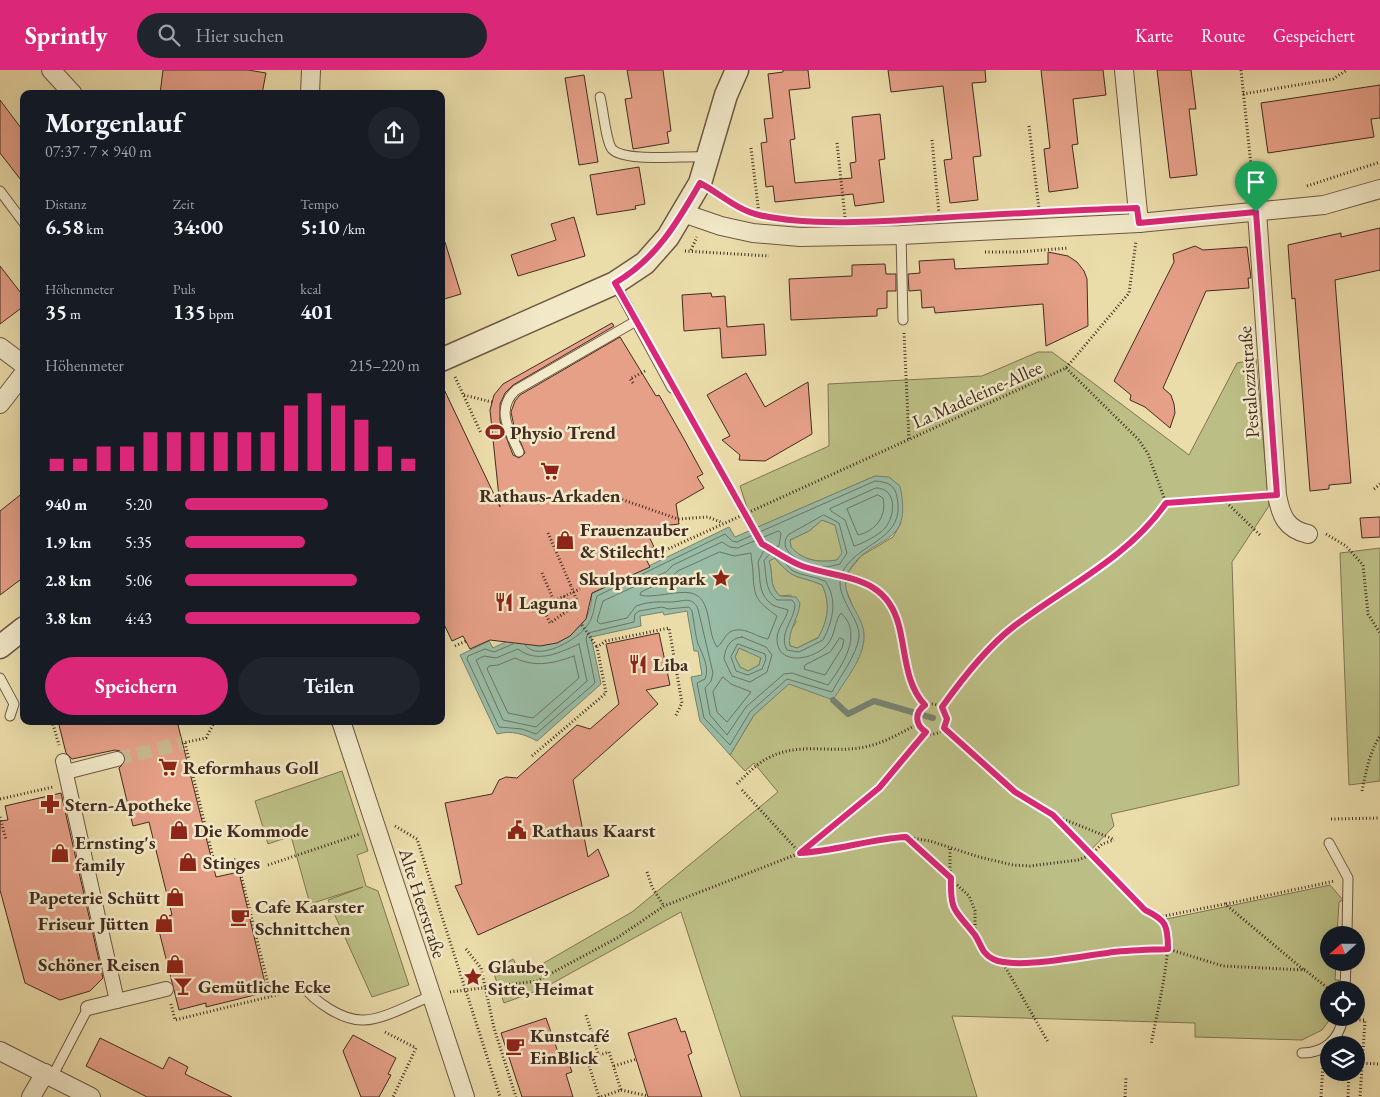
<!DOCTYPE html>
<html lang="de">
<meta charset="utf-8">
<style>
:root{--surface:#171b24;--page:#20242c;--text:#f1f3f6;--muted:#9ea1a6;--accent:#db2777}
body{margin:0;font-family:"EB Garamond",serif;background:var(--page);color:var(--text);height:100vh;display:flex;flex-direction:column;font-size:19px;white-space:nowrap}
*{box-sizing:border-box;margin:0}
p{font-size:16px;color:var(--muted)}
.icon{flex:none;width:28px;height:28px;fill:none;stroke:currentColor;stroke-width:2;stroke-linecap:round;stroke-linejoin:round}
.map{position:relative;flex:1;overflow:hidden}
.panel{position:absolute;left:20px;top:20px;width:425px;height:635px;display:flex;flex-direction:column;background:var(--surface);border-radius:10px;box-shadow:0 5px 20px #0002}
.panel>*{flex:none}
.needle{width:32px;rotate:249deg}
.buttons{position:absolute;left:1320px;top:856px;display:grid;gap:10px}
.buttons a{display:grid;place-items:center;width:45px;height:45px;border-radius:50%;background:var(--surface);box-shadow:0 5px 20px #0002;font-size:25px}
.pin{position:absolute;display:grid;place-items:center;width:42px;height:42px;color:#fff;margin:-51px -21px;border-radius:50% 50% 50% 0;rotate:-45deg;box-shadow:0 0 5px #0007}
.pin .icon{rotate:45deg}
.round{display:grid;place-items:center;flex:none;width:52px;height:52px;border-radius:26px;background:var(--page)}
.head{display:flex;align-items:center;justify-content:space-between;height:85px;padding:0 25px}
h1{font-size:28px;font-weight:700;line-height:38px}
.figures{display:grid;grid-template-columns:repeat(3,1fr);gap:8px;height:85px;padding:5px 25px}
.figures div{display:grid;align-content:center}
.figures b{font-size:21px;font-weight:700}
.figures small{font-size:14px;font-weight:400}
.figures p{font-size:14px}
.chart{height:140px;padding:10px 25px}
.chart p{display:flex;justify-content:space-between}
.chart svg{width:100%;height:90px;margin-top:5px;stroke:var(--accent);stroke-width:6}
.action{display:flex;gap:10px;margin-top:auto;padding:10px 25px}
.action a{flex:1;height:58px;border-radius:30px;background:var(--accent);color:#fff;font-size:20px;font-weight:700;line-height:58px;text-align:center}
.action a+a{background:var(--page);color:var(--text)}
ul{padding:0 25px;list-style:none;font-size:16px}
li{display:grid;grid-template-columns:80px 60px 1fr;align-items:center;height:38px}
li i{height:12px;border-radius:6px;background:var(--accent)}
header{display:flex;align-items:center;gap:30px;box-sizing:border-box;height:70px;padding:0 25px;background:var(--accent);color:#fff}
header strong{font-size:24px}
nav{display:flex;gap:28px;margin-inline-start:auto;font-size:18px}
.search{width:350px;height:45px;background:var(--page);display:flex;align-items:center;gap:12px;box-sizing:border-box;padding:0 18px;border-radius:28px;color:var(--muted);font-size:19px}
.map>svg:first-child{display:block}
.green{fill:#bcbf85;stroke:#807553}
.water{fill:#99bca6;stroke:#778271;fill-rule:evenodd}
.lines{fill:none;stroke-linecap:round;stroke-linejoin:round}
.shore{stroke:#6e7464;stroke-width:1}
.stream{stroke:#778271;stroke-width:6}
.building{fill:#e6a088;stroke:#432b21}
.pedestrian-tunnel{stroke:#c9b98f;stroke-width:14;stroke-dasharray:14 7;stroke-linecap:butt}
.service-casing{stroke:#6d5843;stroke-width:11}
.pedestrian-casing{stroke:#6d5843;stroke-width:16}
.minor-casing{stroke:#6d5843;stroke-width:20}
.tertiary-casing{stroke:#6d5843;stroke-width:25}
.path{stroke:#432b21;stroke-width:3;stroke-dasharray:1 2.5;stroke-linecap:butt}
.service{stroke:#f2e9c8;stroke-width:9}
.pedestrian{stroke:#f2e9c8;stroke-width:14}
.minor{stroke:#f2e9c8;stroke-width:18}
.tertiary{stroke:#f2e9c8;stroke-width:22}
.path-bridge{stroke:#432b21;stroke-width:3;stroke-dasharray:1 2.5;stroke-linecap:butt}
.route-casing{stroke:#fff;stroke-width:10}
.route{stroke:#db2777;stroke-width:6}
.labels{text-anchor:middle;stroke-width:5;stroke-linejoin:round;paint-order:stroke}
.street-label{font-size:19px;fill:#432b21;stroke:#f2e9c8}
.poi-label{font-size:19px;font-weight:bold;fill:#432b21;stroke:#f2e9c8;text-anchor:start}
</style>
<header>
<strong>Sprintly</strong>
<div class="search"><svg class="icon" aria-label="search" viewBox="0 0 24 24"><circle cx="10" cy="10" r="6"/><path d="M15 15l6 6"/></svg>Hier suchen</div>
<nav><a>Karte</a><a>Route</a><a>Gespeichert</a></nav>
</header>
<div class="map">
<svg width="1380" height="1027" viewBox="0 0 1380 1027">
<rect width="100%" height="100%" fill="#ebddaa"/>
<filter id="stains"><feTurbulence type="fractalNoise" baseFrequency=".004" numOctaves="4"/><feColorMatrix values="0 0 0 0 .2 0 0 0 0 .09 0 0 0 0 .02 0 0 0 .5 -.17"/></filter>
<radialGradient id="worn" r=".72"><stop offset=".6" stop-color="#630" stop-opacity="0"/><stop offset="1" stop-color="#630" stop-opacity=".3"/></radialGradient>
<g class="green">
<path d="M1038,282H1052L1189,385L1237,293L1256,289L1269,436L1232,492L1239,715L1111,744L1114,756L1087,784L1143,842L1157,851L1330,815L1343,830L1339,832L1337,865H1329V892L1336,893L1335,910H1339L1338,920H1329V948H1331L1322,960L1302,970L1195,967V953L952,946L977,1027H741L681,842L542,919L504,933L493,901L513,889L523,905L632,842L778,722L754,693L745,701L730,685L754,645L789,613L833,629L864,564L845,517L848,502L861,486L893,467L901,453L875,406L754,459L740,416L829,376L828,314L982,306Z"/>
<path d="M822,450L835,455L843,483L837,490C820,493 803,491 791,477L790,470L809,461Z"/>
<path d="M1380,478V711L1349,715L1340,483Z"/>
<path d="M771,488H775C795,512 797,504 822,515C831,534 828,550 819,567L797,578L790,576L788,569L791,560L796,552L791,525L780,526C768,515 774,505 769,491Z"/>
<path d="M739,578L761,587L759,595L748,601L740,597L735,587Z"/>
<path d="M342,701L368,781L357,785L366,816L378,821L409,915L372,927L328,830L363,817L310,834L291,766L268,774L255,731Z"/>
</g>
<path class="water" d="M875,406L889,407L900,416C914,481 871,462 849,501C836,524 864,544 864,565C865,588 844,611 833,630L789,614L754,645L730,685L700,651L691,607L702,605L698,581H694L687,541L664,545L663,542L640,546L641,556L591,567L601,614L537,671C524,664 512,660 497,664L460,585L489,571L493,578L539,556L557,573C576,563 594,547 591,524L729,457L735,467ZM822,450L835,455L842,483L837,490C820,493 803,491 791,477L790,470L809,461ZM775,488C795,512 797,504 822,515C831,534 828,550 818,568L797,578L790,576C787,561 799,548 800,533L796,527L780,526C768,515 774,505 769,491ZM739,578L761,588L759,595L748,601L740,597L735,587Z"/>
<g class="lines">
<g class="shore">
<path d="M876,418C897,418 896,445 885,458C879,465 862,474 854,476L845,450L831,441L830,439Z"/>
<path d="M878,425L883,428C887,446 876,461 858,465L847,439Z"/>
<path d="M824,445L839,453L847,483L840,494C835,495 829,497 824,497C811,497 774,484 788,465Z"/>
<path d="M779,461L781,463L779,476L764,480L758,492C761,508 757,525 773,535C778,538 784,538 788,540C786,550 777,558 777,569C777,597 815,590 828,574C835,565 835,550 841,543C864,564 842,596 828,615L792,603L784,604L746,637L727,665L710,645L705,618L711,611L713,603L698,539C692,525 682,532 671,532C657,532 651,531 636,536L627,548L600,554L597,551L603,531L666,502L673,495L722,472L730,477L737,478Z"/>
<path d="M720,482L734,486L751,483C751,490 753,496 753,503C754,529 757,531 777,546L768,569C756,567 743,555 730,562C724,566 722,574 717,577C706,562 713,528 691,523C678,520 651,529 640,525L641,522L670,508L678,501Z"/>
<path d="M771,483C782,484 785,495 793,501C802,506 815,506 825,511C838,529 833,551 823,570L799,582L787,580C778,563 795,550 795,534L792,530H777C764,519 767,506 764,491Z"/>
<path d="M742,567L766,577L772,585L767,602L750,612L732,606L724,589C725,578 730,568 742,567Z"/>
<path d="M840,568L844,570L842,578L825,605L804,599L805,595L830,582Z"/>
<path d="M513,574L494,582L485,579L468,586L467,589L499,657L522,659L536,664L595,613L586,569L588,563L634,552L635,544L639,541L662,537L668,539L689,537L692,541C694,551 695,564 698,574C702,583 710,598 705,609L697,613L704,648L730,675L750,642L787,609L832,622C841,604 856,587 859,567C861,547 829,523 844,499C862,471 906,469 897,427C895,415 888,412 875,411L737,472L732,471L725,464L597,526C594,536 594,547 587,556C578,569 538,593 525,575"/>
<path d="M579,574L587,611L536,657L503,650L476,590L484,586L496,588L518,579C537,594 559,583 579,574Z"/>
<path d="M738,574L765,584L766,589L762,599L748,605L736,601L731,587Z"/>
<path d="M574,586L579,608L533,648L508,643L487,599L489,596L498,595L515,588C536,598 554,593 574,586Z"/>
<path d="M723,607L731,614L751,622L727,652L717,642L713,622Z"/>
</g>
<path class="stream" d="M833,630L848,644L874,631L933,648"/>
</g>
<g class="building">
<path d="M163,0H248L266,3L262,24H160Z"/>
<path d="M627,0H663L671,61L667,62L669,73L633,79L625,29L632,28Z"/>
<path d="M783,0H808L810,18L789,20L795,69L790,70L795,113L852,108L850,93L856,92L852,47L880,44L885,89L879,90L884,132L855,136L853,124L775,132L773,116L766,117L761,73L767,72L764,49L773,48L768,4L783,2Z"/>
<path d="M888,0H985L986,12L972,13L981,86L973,87L978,130L950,133L944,90L952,89L943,16L891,22Z"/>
<path d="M1041,0H1103L1106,25L1073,29L1078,74L1072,75L1078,118L1049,122L1044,79L1050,78Z"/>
<path d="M1157,0H1191L1196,39H1189L1197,105L1170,108Z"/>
<path d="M584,5L598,92L579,95L565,8Z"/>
<path d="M1380,15V48L1371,49L1374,67L1268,83L1261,33Z"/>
<path d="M0,30L24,62V114L0,83Z"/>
<path d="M639,97L645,134L635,136L636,139L597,145L590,105Z"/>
<path d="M574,147L585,186L518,206L511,185L556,170L551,154Z"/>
<path d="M1380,158V200L1335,210L1351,413L1329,415V419L1310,421L1295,228L1292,229L1288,175L1341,163V167Z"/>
<path d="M441,172H445L461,224L441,230Z"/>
<path d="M1195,176L1203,180L1247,177L1251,208H1248L1249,218L1206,221L1163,318L1171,325L1174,334L1175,343L1170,358L1145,337L1130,330L1131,325L1114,311L1174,192L1173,184Z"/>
<path d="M1048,182L1068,186L1077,192L1084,201L1087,209L1088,256L1046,276L1043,234L935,243L934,237L922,238L921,220L909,221L908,204L920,203L919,191L954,189L955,199L1048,194Z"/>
<path d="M885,194L886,204H896V221H887V238L877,239V246L791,250L789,209L852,206V195Z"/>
<path d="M0,196L24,227V236L0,254Z"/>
<path d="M711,223L712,227L725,226L727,257L764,254L766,285L722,288L720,258L684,261L682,225Z"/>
<path d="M612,253L614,256L513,315L505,323L500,334V351L513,385L519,388L525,383L514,356L511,342L515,331L520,325L620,267L656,326L659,325L684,369L703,404L697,407L704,418L676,434L679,454L645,458L654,477L643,483L650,497L592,523L586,549L570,566L557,573L540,576L490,570L470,579L463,566L452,571L441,548V313L500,437L490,340L494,325L503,314Z"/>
<path d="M746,303L765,337L808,312L812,364L765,391L739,390L740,385L722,370L730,366L707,325Z"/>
<path d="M24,422V507L0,525V441Z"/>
<path d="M1380,447V467L1362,468L1360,448Z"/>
<path d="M659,563L670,615L646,620L658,634L573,710L588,787L598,779L609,806L478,865L455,816L462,814L445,733L492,724L499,710L506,707L517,708L577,655L590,659L619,634L606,574Z"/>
<path d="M58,651H177L216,807L239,802L267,922L206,937V933L179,940L156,849L172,845L149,752L133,756L119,698L125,692V686L120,681L115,680L72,689L66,683Z"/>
<path d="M61,723L103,908L90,921L60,930L25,913L0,820V751L8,750L5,736Z"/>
<path d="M546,948L558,982L564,980L572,1002L566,1004L573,1027H522L501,963Z"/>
<path d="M676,948L681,962L685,961L692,983L688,985L702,1027H648L628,963Z"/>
<path d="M353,965L396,988L388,1004L391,1005L379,1027H361L343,981Z"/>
<path d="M100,968L163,999L169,987L188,997L185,1004L232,1027H147L86,996Z"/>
</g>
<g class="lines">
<path class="pedestrian-tunnel" d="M117,689L182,673"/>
<g class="service-casing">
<g id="service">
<path d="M600,27C603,38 606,72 612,79C625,93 688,85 707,87"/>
<path d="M0,121L24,153"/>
<path d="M901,165L903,250"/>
<path d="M615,213L672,318"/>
<path d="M519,382C509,360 495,339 516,320L636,251"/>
<path d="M0,608L14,634L10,646"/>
<path d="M1329,773L1348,808L1347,865"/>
<path d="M301,914C314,931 342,951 364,950C383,950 413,933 431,926"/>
<path d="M1345,920L1346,892"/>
<path d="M1302,983C1324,983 1339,970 1343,948"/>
<path d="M52,1007L88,938"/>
</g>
</g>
<g class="pedestrian-casing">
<g id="pedestrian">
<path d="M63,691L117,931"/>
<path d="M66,702L117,689"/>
<path d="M88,938L166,919"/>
</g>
</g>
<g class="minor-casing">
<g id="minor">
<path d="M51,0L73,24"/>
<path d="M1124,0L1139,153"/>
<path d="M310,24L311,0"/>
<path d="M1257,142L1277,425C1281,446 1286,459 1308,464"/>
<path d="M683,143L721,156L753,163L800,167L901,165L1139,153L1324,135L1380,119"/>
<path d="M0,277L24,295"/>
<path d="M0,334L24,303"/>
<path d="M341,651L465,1027"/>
<path d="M0,981L91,1027"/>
<path d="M31,1027L45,1003"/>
</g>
</g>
<g class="tertiary-casing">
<g id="tertiary">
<path d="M441,290L615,213L645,193L668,167L700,113L726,25L737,0"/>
<path d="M0,577L24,558"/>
</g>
</g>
<g class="path">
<path d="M1241,0L1254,124"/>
<path d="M1243,24L1333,9L1347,0"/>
<path d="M1029,56L1039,139"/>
<path d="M932,70L939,144"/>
<path d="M837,73L845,147"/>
<path d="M751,78L759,144"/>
<path d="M1307,116L1380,92"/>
<path d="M718,123L744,140"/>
<path d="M691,180L697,167"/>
<path d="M685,181L769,186"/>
<path d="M985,182H1018L1068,178"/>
<path d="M904,263L909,370"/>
<path d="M1066,298L1139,370L1148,384L1166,433"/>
<path d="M455,307L481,363"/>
<path d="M633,313L630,309L647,300"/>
<path d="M464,325L492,332"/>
<path d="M679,329L762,474L801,496L868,513L883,525L899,555L912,616L925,635"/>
<path d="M1374,419L1380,414"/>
<path d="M609,425L678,449L708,447L723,453"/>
<path d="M1224,430L1261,466"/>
<path d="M1166,433L1259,427"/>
<path d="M548,463L571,516"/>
<path d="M1326,464L1346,476L1363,495L1368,544L1380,563"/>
<path d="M646,489L1066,298L1129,223L1136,171"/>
<path d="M542,503L554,531"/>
<path d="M564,526L573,541"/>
<path d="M542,536L550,553L567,541"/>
<path d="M532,541L580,519"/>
<path d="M582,555L597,577"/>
<path d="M455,576L466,571"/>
<circle cx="932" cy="649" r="15"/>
<path d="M942,637C962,609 986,578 1013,557C1065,517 1128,488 1166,433"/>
<path d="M52,651L59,675"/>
<path d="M944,658L1015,722L1053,745L1113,769"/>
<path d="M182,673L206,668L215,651"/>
<path d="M185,673L215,796L237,789L271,926"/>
<path d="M532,686L606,623L597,577L606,571L669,558L682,633L675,647"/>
<path d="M737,714C747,704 757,693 770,687C802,671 836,685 869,676C886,672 902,662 918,654"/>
<path d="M742,720L800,783"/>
<path d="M1362,721C1366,702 1369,683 1380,666"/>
<path d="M0,729L53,717"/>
<path d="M1053,745L1145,840C1153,844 1162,847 1166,856C1174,875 1155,951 1151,975"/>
<path d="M0,747L6,770"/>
<path d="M1331,749L1380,748"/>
<path d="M395,756L417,769L500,1027"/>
<path d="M906,767L969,826L975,841V865"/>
<path d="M950,779V824L958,847L975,866L987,885L1003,893L1048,972"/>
<path d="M800,782L879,718L926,662"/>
<path d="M268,795L360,764"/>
<path d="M647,802L652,817L664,836"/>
<path d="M1226,834L1335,811"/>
<path d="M1159,847L1225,834L1304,900"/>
<path d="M466,879L481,898L494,958L516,1027"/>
<path d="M1003,893L1059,890L1108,882L1168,879L1223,896L1305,900L1330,920"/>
<path d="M450,922L537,911L617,868L664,836L800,783L834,780L874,770L906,767L930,771L979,787L1013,795L1030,796L1078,790L1091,785L1102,774L1114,770"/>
<path d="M171,934L175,950L289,922"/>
<path d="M586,945L599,986"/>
<path d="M1356,950H1365L1360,1027"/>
<path d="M385,962L416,978L393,1027"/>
<path d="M568,991L581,987L587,989"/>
<path d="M1356,993L1380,994"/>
<path d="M614,996L637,989"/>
<path d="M621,1020L648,1026"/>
<path d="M599,1027L587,989L609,982L621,1020L601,1027"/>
<path d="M1125,1027L1126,1008"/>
<path d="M1321,1027L1323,994"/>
<path d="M1348,1027L1349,1002"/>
</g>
<use href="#service" class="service"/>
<use href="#pedestrian" class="pedestrian"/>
<use href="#minor" class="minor"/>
<use href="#tertiary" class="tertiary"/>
<path class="path-bridge" d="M567,541L578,533L571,516"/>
</g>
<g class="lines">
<g class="route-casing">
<path id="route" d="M700,113C719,123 737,140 759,145C810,157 884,151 937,148C1003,144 1070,140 1137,138L1139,153L1256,142L1277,425L1166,433C1128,488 1065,517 1013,557C986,578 962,609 942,637L947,649L944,658L1015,722L1053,745L1145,840C1166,850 1168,855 1168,879C1147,880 1127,880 1107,883C1080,886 1015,900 993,889C982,884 981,874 975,865C956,840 950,844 951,808L906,767C870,769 836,781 800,783L879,718L926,662C915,655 914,643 925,635C905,614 906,583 899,556C886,504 843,510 802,496C788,491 775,481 762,474L615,213C656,189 677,153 700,113Z"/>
</g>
<use href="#route" class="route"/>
</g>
<defs>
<g id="stadium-bare" transform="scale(1.5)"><path d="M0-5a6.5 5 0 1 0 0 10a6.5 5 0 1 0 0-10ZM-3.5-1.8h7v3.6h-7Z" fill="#8f2418" stroke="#f2e9c8" stroke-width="2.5" paint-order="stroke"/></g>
<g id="supermarket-bare" transform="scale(1.5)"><path d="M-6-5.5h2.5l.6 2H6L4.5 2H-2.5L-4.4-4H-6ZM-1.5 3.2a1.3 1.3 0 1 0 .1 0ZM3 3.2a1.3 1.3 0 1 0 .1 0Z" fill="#8f2418" stroke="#f2e9c8" stroke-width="2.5" paint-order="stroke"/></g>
<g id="shop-bare" transform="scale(1.5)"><path d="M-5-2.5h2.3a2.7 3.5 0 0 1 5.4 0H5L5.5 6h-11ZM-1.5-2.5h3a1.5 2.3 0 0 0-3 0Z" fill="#8f2418" stroke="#f2e9c8" stroke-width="2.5" paint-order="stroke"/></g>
<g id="sight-bare" transform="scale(1.5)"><path d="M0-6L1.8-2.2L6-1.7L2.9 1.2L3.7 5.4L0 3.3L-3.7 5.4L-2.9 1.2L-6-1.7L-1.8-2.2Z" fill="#8f2418" stroke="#f2e9c8" stroke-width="2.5" paint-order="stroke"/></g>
<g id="restaurant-bare" transform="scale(1.5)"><path d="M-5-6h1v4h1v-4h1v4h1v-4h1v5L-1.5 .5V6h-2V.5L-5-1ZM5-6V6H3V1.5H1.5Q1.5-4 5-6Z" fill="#8f2418" stroke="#f2e9c8" stroke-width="2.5" paint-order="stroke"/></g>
<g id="pharmacy-bare" transform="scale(1.5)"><path d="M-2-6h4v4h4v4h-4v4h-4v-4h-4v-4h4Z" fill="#8f2418" stroke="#f2e9c8" stroke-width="2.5" paint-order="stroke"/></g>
<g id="civic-bare" transform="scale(1.5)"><path d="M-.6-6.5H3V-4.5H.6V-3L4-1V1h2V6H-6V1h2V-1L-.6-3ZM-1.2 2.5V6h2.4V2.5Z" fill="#8f2418" stroke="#f2e9c8" stroke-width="2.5" paint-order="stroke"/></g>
<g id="cafe-bare" transform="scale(1.5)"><path d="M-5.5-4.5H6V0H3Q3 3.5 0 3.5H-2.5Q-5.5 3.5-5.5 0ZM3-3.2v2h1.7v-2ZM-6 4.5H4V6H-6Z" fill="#8f2418" stroke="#f2e9c8" stroke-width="2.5" paint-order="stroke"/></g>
<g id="bar-bare" transform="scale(1.5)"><path d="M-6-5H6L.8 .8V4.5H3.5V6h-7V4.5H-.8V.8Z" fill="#8f2418" stroke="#f2e9c8" stroke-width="2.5" paint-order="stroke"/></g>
</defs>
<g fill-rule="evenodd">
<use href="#stadium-bare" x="495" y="362"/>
<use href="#supermarket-bare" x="550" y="401"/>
<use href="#shop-bare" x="565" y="470"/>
<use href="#sight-bare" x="721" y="508"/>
<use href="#restaurant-bare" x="504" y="532"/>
<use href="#restaurant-bare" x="638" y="594"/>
<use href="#supermarket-bare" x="168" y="697"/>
<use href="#pharmacy-bare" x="50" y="734"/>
<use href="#shop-bare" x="179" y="760"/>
<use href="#civic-bare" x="517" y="760"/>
<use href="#shop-bare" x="60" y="783"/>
<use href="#shop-bare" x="188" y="792"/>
<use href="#shop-bare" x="175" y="827"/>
<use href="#cafe-bare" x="240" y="847"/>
<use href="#shop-bare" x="164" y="853"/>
<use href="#shop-bare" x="175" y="894"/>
<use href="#sight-bare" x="473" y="907"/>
<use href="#bar-bare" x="183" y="916"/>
<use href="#cafe-bare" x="515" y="976"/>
</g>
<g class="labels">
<g class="street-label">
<text transform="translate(1248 312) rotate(-94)" y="7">Pestalozzistraße</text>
<text transform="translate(977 324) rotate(-24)" y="7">La Madeleine-Allee</text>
<text transform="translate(423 833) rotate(72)" y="7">Alte Heerstraße</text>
</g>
<g class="poi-label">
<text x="510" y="369">Physio Trend</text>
<text x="550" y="432" text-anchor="middle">Rathaus-Arkaden</text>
<text x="580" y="466">Frauenzauber<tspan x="580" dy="22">&amp; Stilecht!</tspan></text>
<text x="706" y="515" text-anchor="end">Skulpturenpark</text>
<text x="519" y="539">Laguna</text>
<text x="653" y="601">Liba</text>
<text x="183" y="704">Reformhaus Goll</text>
<text x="65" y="741">Stern-Apotheke</text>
<text x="194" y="767">Die Kommode</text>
<text x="532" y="767">Rathaus Kaarst</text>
<text x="75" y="779">Ernsting's<tspan x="75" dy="22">family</tspan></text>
<text x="203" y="799">Stinges</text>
<text x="160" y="834" text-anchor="end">Papeterie Schütt</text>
<text x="255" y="843">Cafe Kaarster<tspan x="255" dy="22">Schnittchen</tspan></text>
<text x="149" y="860" text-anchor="end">Friseur Jütten</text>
<text x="160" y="901" text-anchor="end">Schöner Reisen</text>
<text x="488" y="903">Glaube,<tspan x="488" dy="22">Sitte, Heimat</tspan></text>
<text x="198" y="923">Gemütliche Ecke</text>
<text x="530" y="972">Kunstcafé<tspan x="530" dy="22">EinBlick</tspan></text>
</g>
</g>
<rect width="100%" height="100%" filter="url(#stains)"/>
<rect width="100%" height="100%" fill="url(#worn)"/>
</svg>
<div class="buttons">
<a><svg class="needle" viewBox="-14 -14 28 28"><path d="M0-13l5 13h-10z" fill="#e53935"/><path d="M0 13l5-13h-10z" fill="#9ea1a6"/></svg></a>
<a><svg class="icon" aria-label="locate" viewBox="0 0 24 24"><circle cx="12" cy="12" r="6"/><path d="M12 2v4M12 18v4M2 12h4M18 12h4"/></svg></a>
<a><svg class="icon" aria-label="layers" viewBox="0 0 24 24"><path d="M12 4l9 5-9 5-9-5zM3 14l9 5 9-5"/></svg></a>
</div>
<div class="pin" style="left:1256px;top:142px;background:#1e9e55"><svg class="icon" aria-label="arrive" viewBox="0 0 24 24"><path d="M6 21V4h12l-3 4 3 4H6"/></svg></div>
<section class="panel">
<div class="head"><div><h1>Morgenlauf</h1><p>07:37 · 7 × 940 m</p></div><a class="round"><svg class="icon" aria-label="share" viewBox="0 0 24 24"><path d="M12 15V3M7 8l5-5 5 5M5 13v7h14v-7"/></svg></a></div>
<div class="figures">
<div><p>Distanz</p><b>6.58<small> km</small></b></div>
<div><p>Zeit</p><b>34:00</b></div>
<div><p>Tempo</p><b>5:10<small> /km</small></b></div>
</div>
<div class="figures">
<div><p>Höhenmeter</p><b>35<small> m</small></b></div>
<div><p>Puls</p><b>135<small> bpm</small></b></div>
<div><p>kcal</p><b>401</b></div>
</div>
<div class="chart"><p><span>Höhenmeter</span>215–220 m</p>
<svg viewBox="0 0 160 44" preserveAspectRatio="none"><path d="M5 44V38M15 44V38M25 44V32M35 44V32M45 44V25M55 44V25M65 44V25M75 44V25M85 44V25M95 44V25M105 44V12M115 44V6M125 44V12M135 44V19M145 44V32M155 44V38"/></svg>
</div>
<ul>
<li><b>940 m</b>5:20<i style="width:61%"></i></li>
<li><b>1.9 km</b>5:35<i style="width:51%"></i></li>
<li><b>2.8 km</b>5:06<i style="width:73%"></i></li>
<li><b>3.8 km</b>4:43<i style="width:100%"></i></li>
</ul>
<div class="action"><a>Speichern</a><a>Teilen</a></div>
</section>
</div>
